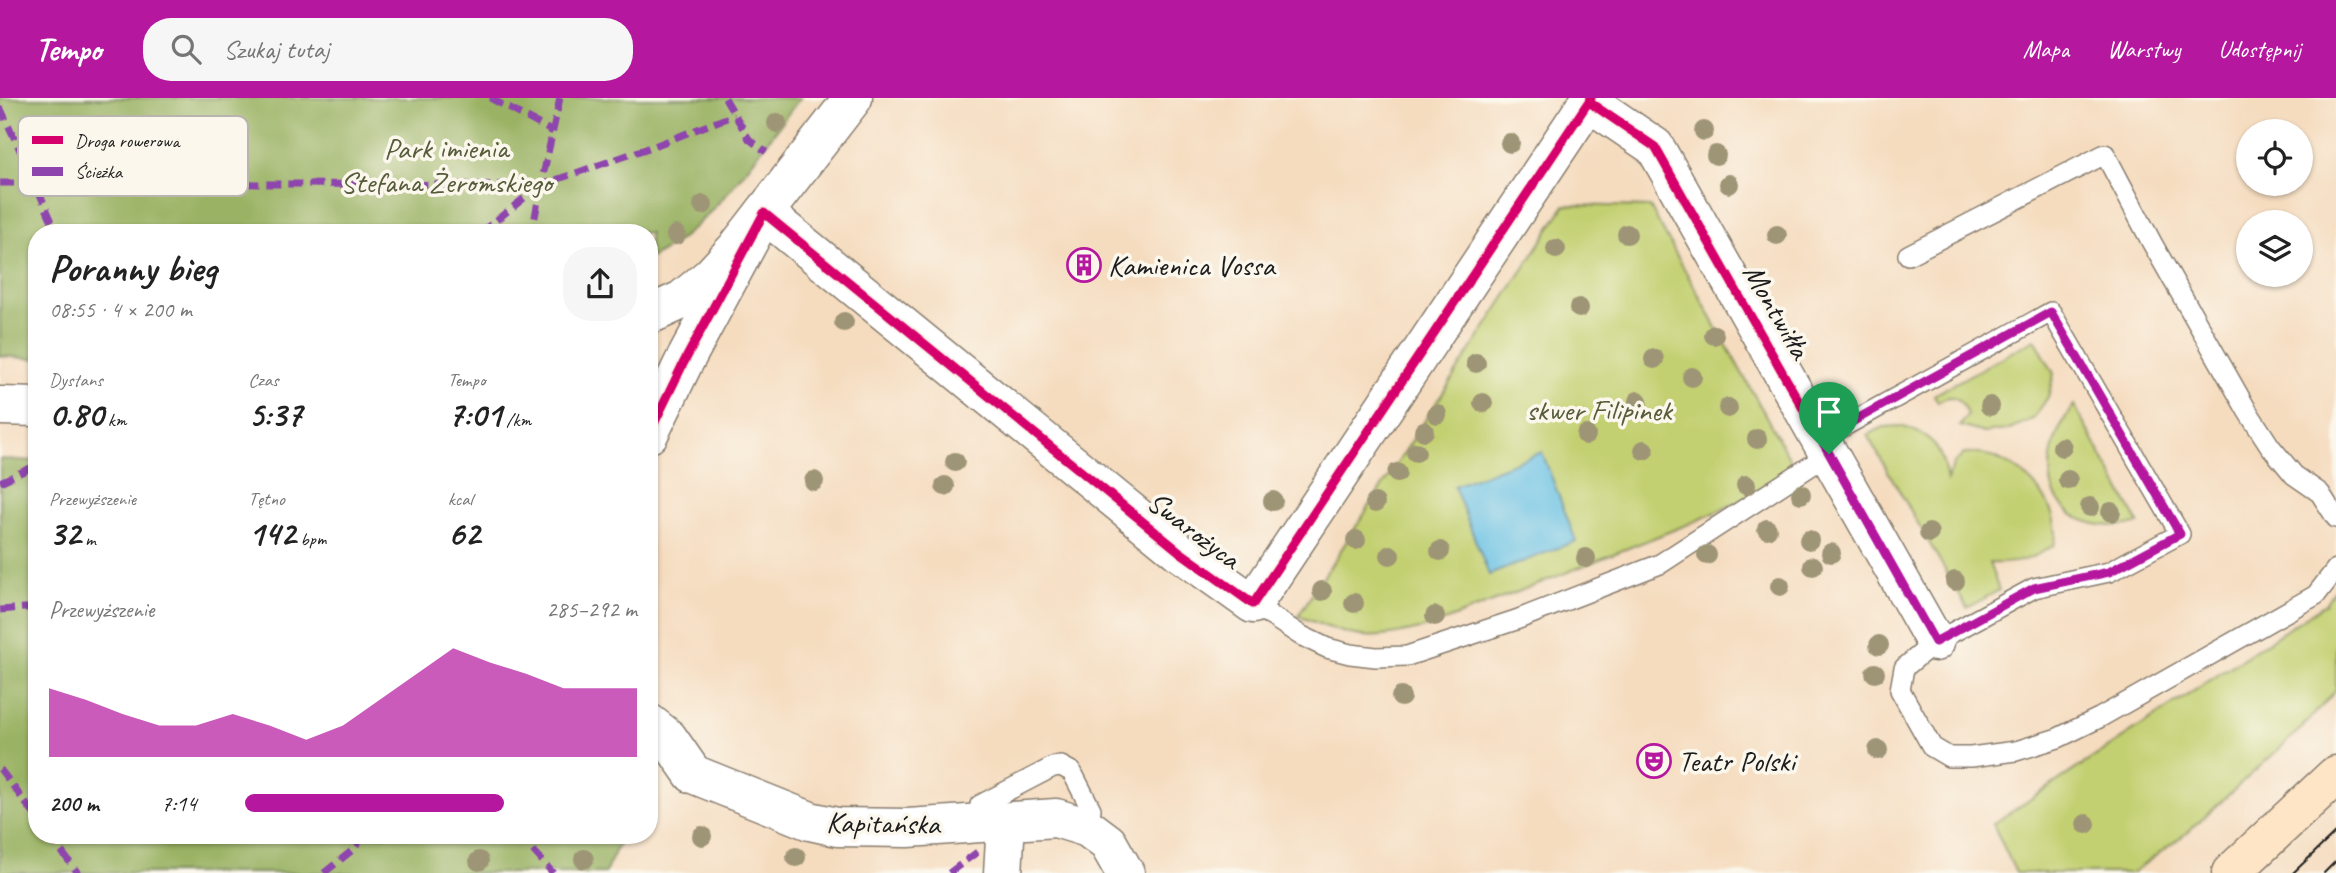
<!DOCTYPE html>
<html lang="pl">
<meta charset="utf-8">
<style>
:root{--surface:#fff;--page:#f6f6f6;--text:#222;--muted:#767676;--accent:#b5179e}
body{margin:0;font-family:Caveat,sans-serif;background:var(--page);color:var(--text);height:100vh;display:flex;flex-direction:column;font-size:26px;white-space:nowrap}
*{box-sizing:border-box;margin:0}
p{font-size:23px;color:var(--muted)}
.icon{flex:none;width:38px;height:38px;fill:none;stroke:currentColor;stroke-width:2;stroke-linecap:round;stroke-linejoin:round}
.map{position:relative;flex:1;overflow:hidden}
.drawer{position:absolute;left:28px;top:126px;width:630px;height:620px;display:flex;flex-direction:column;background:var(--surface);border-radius:28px;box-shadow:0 2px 5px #0004}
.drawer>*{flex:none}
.buttons{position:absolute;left:2236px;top:21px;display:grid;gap:14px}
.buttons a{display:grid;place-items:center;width:77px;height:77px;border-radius:50%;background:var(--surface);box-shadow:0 2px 5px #0004;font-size:35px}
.pin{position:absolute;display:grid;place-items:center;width:60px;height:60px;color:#fff;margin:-72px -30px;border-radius:50% 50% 50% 0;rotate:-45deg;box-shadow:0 0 7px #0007}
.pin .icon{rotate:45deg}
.round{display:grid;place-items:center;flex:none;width:74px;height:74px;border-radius:28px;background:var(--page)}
.head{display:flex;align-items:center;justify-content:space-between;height:119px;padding:0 21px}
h1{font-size:38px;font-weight:700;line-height:52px}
.figures{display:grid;grid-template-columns:repeat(3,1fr);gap:10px;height:119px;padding:7px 21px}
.figures div{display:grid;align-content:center}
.figures b{font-size:35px;font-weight:700}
.figures small{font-size:19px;font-weight:400}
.figures p{font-size:19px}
.chart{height:196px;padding:14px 21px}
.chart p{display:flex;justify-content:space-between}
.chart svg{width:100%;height:126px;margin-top:7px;fill:var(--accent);opacity:.7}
ul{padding:0 21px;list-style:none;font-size:23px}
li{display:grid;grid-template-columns:112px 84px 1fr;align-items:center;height:52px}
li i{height:18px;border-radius:9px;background:var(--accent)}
header{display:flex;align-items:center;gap:42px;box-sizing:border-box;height:98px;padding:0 35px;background:var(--accent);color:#fff}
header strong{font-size:33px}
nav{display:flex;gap:38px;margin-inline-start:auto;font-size:24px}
.search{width:490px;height:63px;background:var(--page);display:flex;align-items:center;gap:18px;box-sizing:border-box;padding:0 24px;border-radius:28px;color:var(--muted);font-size:26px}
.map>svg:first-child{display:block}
.green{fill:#c3d071;stroke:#707646;stroke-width:2}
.forest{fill:#9ab263;stroke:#5b6740;stroke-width:2}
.water{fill:#67c1e5;stroke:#426e80;stroke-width:2}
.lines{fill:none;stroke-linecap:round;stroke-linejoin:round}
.lane-casing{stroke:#887c6e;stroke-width:22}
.street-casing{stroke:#887c6e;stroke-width:41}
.secondary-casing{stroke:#887c6e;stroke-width:41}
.lane{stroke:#fff;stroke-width:19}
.street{stroke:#fff;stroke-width:38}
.secondary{stroke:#fde5c5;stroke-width:38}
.tram{stroke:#1c1c1c;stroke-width:2}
.quiet{stroke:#8e44ad;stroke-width:7;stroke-dasharray:14 7;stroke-linecap:butt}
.cycleway-casing{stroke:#fbf7ec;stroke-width:13}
.cycleway{stroke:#d6006c;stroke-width:9}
.tree{fill:#9e9576}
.route-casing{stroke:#fff;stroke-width:14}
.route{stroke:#b5179e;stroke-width:9}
.labels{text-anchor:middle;stroke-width:7;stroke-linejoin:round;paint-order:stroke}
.park-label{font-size:30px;fill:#565b3a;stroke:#fbf7ec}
.poi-label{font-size:30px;fill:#1c1c1c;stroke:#fbf7ec;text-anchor:start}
.street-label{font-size:30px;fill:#1c1c1c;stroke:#fbf7ec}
.key{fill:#fbf7ec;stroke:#b8b5ae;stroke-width:2}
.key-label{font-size:19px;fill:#1c1c1c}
</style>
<header>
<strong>Tempo</strong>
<div class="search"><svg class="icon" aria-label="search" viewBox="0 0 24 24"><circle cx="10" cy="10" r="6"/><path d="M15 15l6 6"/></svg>Szukaj tutaj</div>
<nav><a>Mapa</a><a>Warstwy</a><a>Udostępnij</a></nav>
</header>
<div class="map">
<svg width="2336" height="775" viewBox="0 0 2336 775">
<rect width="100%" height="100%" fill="#fbf7ec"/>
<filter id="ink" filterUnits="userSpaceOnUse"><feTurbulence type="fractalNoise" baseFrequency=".0143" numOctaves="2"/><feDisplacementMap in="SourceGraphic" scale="14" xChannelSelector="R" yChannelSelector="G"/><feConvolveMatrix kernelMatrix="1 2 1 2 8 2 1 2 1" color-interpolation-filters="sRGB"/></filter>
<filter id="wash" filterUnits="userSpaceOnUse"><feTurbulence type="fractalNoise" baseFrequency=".00686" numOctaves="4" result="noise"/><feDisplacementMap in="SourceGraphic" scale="28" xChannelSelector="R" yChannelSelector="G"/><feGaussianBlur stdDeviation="1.57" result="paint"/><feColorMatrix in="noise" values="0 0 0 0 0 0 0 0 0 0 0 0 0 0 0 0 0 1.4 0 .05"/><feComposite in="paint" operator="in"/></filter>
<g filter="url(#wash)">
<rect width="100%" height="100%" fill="#f5dcbf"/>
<g class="green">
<path d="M1565,107L1650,109L1794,369L1734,406L1696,423L1432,528C1406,534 1377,543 1350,536C1332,532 1315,524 1298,518Z"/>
<path d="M2035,241L2054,276L2048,299L2033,321L2007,332L1984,335L1960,328L1967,317C1962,301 1953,293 1938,304L1934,297Z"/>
<path d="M2074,307L2139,426C2127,427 2113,429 2101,427C2034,417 2042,348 2074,307Z"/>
<path d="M1900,328C1934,337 1941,349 1947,382L1954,366L1964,356C1969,356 1975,355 1981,356C2019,362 2065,407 2054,447C2029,463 2018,466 1989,465L1999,492L1967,510L1867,337L1884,329Z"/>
<path d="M2336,489V592L2303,629L2188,734L2132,775H2016L1993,726L2325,506Z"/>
</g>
<g class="forest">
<path d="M0,0H800C761,50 708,135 649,160V135H37V261L0,258Z"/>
<path d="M0,361L37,363V737H623L605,775H0Z"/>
</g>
<path class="water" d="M1542,354L1576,443L1489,477L1454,388Z"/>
</g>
<g filter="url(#ink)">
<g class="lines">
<g class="lane-casing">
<g id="lane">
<path d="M1908,157L2105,56L2152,145L2248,314L2270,348L2294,377L2320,395L2336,420"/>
<path d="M1821,341L2051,214L2180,436L2109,474L2034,490L1935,544L1904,570L1900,592L1932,649L1949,659H1971L2016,653L2058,640L2099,620L2316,497L2336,471"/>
<path d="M1253,506L1300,537L1327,550L1350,556L1376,559L1407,558L1516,522L1660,466L1829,356"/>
<path d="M980,725V707L1053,669L1061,668L1072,674L1091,711L1088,730"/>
</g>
</g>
<g class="street-casing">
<g id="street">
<path d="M1589,4L1655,49L1935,544"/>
<path d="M649,217L682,202L711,178L736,151L853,0"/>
<path d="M0,308L37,309"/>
<path d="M649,336L683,266L764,115L1180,454L1253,506L1591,0"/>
<path d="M649,625L668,640L693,676L810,723L837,729L908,730L1056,720L1088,730L1108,745L1125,775"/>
<path d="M1003,775L1006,724"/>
</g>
</g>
<g class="secondary-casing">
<path id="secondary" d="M2231,775L2336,677"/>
</g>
<use href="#lane" class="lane"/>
<use href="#street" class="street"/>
<use href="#secondary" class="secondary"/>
<g class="tram">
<path d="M2293,775L2336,734"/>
<path d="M2324,775L2336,763"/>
</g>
<g class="quiet">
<path d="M490,0L553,34"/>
<path d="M560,0L541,87L654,48L734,17"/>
<path d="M725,0L749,41L766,54"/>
<path d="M0,9L35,85L541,87L532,135"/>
<path d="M0,85H35L57,135"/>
<path d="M480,135L541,87"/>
<path d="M0,384L37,367"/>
<path d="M0,512L37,509"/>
<path d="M0,671L37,720"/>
<path d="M49,737L78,775"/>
<path d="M519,737L553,775"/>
<path d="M324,775L354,751L364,737"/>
<path d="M949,775L980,752"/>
</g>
<g class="cycleway-casing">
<g id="cycleway">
<path d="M1589,4L1655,49L1935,544"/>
<path d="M649,336L683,266L764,115L1180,454L1253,506L1591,0"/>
</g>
</g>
<use href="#cycleway" class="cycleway"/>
</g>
<g class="tree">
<circle cx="777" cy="25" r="10"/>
<circle cx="1704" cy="33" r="10"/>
<circle cx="1510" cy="45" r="10"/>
<circle cx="1716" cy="57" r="10"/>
<circle cx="1729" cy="86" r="10"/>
<circle cx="703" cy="107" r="10"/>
<circle cx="1627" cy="136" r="10"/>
<circle cx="676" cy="137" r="10"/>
<circle cx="1777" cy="137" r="10"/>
<circle cx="1556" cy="151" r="10"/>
<circle cx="1579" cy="210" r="10"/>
<circle cx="844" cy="224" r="10"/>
<circle cx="1714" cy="237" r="10"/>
<circle cx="1654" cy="261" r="10"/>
<circle cx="1476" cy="265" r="10"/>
<circle cx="1692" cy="279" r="10"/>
<circle cx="1638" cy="303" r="10"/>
<circle cx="1483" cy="305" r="10"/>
<circle cx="1990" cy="308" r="10"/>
<circle cx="1728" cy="310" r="10"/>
<circle cx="1437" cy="316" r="10"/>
<circle cx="1424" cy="333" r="10"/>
<circle cx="1586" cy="337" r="10"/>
<circle cx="1757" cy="341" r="10"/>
<circle cx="2062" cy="349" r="10"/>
<circle cx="1644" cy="352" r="10"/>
<circle cx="1416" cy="354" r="10"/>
<circle cx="955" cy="364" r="10"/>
<circle cx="1397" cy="375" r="10"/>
<circle cx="2068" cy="382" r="10"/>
<circle cx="814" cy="383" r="10"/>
<circle cx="1746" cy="387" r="10"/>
<circle cx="945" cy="388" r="10"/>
<circle cx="1801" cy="396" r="10"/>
<circle cx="1273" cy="403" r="10"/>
<circle cx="1375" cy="405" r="10"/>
<circle cx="2090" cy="409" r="10"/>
<circle cx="2111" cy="414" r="10"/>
<circle cx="1767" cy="431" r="10"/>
<circle cx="1929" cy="435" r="10"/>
<circle cx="1356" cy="442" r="10"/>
<circle cx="1809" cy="442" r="10"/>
<circle cx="1440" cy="453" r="10"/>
<circle cx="1831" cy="455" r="10"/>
<circle cx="1390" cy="457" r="10"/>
<circle cx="1707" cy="457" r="10"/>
<circle cx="1586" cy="460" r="10"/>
<circle cx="1813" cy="468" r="10"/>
<circle cx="1955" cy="483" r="10"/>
<circle cx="1780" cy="488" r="10"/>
<circle cx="1322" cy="493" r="10"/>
<circle cx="1354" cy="505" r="10"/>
<circle cx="1435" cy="518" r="10"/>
<circle cx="1879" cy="547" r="10"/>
<circle cx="1875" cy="575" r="10"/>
<circle cx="1401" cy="599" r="10"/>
<circle cx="1878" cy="652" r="10"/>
<circle cx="2086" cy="726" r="10"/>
<circle cx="702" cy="738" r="10"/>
<circle cx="796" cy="759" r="10"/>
<circle cx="584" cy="761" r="10"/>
<circle cx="479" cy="763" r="10"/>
</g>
</g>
<g class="lines" filter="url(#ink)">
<g class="route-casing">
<path id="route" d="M2051,214L2180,436L2109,474L2034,490L1935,544L1821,341Z"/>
</g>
<use href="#route" class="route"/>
</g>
<defs>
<g id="building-ring" transform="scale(1.75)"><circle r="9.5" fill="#fbf7ec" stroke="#b5179e" stroke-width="1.5"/><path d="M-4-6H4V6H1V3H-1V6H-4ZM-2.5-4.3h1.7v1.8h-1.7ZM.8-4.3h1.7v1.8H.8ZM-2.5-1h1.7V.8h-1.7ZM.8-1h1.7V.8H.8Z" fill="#b5179e"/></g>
<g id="theatre-ring" transform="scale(1.75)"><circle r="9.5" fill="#fbf7ec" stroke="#b5179e" stroke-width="1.5"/><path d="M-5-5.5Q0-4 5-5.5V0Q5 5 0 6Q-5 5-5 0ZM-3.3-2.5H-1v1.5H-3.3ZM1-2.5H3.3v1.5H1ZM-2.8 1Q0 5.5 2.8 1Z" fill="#b5179e"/></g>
</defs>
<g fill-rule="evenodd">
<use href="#building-ring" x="1084" y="167"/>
<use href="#theatre-ring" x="1654" y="663"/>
</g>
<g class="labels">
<g class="park-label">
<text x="446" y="60">Park imienia<tspan x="446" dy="34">Stefana Żeromskiego</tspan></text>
<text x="1599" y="322">skwer Filipinek</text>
</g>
<g class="poi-label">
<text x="1108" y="177">Kamienica Vossa</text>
<text x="1678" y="673">Teatr Polski</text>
</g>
<g class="street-label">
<text transform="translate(1777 213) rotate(60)" y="10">Montwiłła</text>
<text transform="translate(1194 432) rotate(37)" y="10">Swarożyca</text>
<text transform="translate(883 725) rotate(1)" y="10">Kapitańska</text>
</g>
</g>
<rect x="18" y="18" width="230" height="80" rx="10" class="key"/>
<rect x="32" y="38" width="31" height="8" fill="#d6006c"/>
<rect x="32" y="69" width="31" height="9" fill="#8e44ad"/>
<g class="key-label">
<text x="75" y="49">Droga rowerowa</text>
<text x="75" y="80">Ścieżka</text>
</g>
</svg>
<div class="buttons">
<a><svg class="icon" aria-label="locate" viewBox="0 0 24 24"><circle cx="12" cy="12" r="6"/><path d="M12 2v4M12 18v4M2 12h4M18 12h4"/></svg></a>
<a><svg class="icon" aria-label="layers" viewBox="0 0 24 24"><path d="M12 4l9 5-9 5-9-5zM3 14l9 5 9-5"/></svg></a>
</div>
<div class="pin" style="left:1829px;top:356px;background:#1e9e55"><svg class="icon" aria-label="arrive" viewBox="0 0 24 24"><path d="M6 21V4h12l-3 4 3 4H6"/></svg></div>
<section class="drawer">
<div class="head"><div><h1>Poranny bieg</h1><p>08:55 · 4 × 200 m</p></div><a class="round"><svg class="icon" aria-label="share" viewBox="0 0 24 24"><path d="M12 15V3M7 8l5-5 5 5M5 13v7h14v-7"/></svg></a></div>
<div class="figures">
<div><p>Dystans</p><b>0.80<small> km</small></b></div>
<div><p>Czas</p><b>5:37</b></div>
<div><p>Tempo</p><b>7:01<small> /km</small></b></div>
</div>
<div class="figures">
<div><p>Przewyższenie</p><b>32<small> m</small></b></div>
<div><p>Tętno</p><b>142<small> bpm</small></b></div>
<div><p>kcal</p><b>62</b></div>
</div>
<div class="chart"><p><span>Przewyższenie</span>285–292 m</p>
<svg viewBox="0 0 160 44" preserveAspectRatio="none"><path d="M0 44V20L10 24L20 29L30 33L40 33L50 29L60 33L70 38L80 33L90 24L100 15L110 6L120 11L130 15L140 20L150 20L160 20V44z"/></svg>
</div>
<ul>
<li><b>200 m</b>7:14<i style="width:66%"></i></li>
</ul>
</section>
</div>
